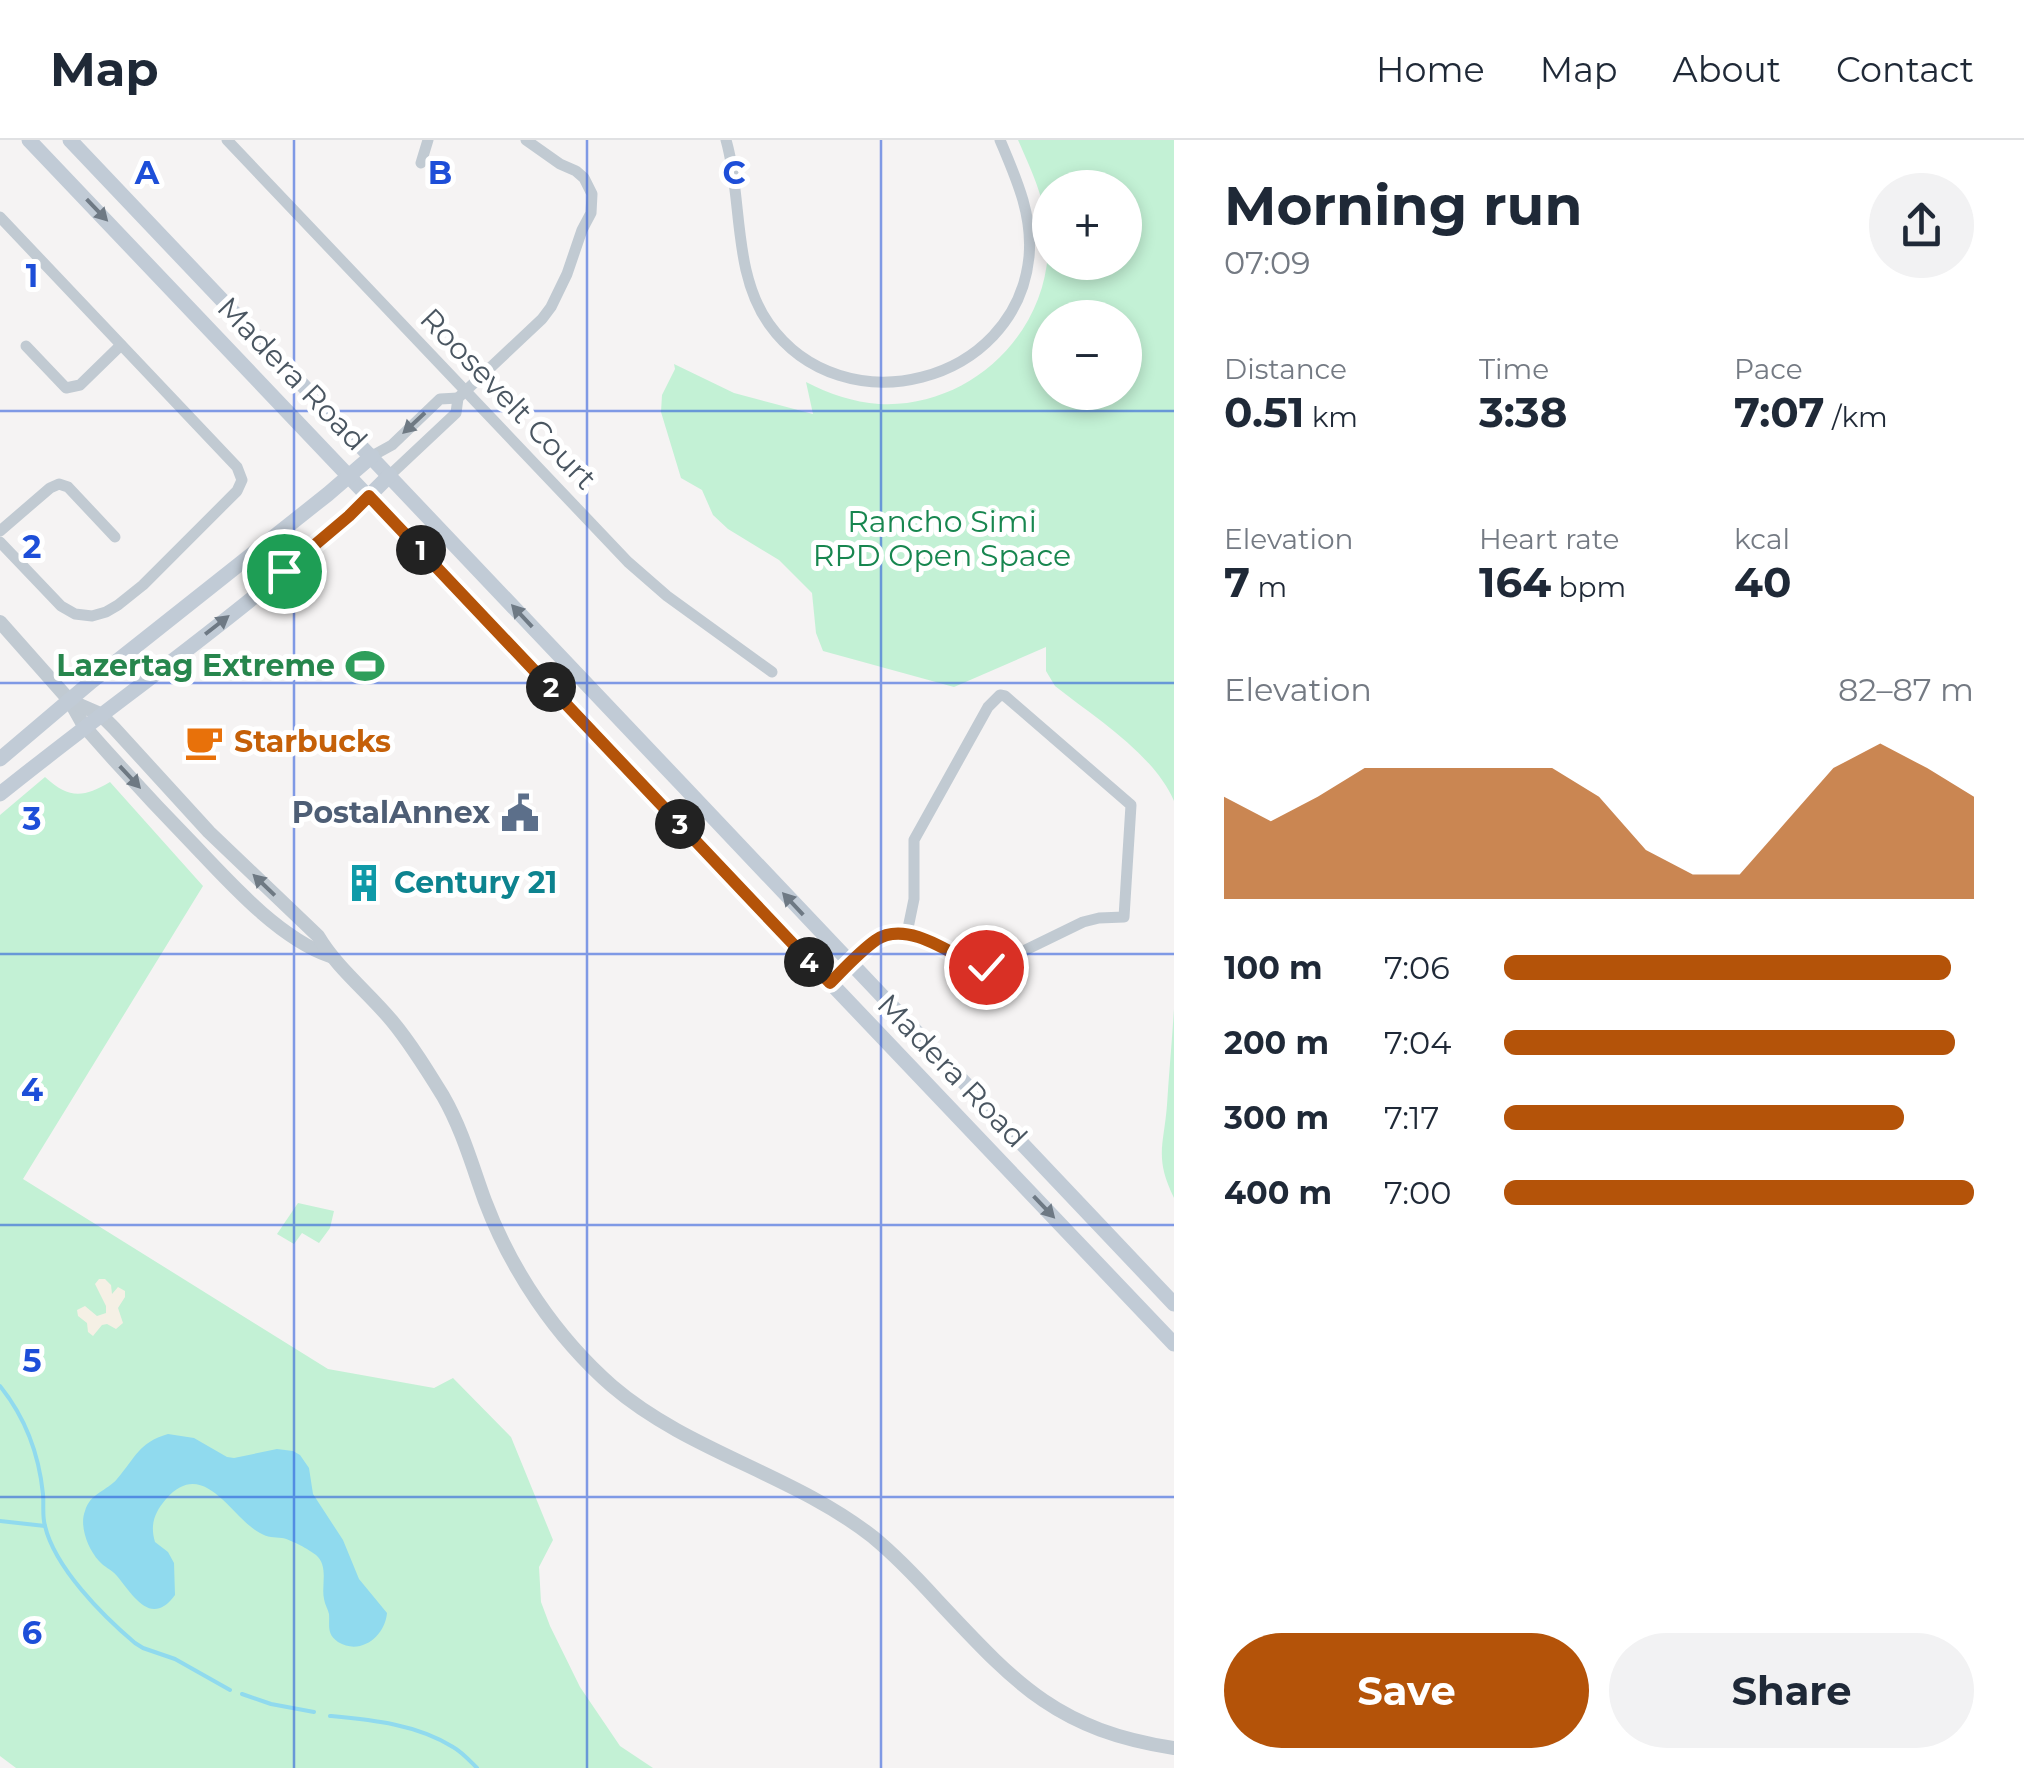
<!DOCTYPE html>
<meta charset="utf-8">
<style>
:root{--surface:#fff;--page:#f2f2f3;--text:#1f2937;--muted:#747a83;--line:#e0e1e3;--accent:#b45309}
body{margin:0;font-family:Montserrat,sans-serif;background:var(--page);color:var(--text);height:100vh;display:flex;flex-direction:column;font-size:38px;white-space:nowrap}
*{box-sizing:border-box;margin:0}
p{font-size:32px;color:var(--muted)}
.icon{flex:none;width:55px;height:55px;fill:none;stroke:currentColor;stroke-width:2;stroke-linecap:round;stroke-linejoin:round}
.map{position:relative;flex:1;overflow:hidden}
.details{display:flex;flex-direction:column;background:var(--surface);width:850px}
.details>*{flex:none}
.buttons{position:absolute;left:1032px;top:30px;display:grid;gap:20px}
.buttons a{display:grid;place-items:center;width:110px;height:110px;border-radius:50%;background:var(--surface);box-shadow:0 5px 15px #0003;font-size:50px}
.pin{position:absolute;display:grid;place-items:center;width:85px;height:85px;color:#fff;margin:-42px;border:5px solid #fff;border-radius:50%;box-shadow:0 2px 10px #0007}
.km{position:absolute;width:50px;height:50px;margin:-25px;border-radius:50%;background:#222;color:#fff;font-size:28px;line-height:50px;text-align:center}
.round{display:grid;place-items:center;flex:none;width:105px;height:105px;border-radius:52px;background:var(--page)}
.overview{display:flex;align-items:center;justify-content:space-between;height:170px;padding:0 50px}
h1{font-size:55px;font-weight:700;line-height:75px}
.figures{display:grid;grid-template-columns:repeat(3,1fr);gap:15px;height:170px;padding:10px 50px}
.figures div{display:grid;align-content:center}
.figures b{font-size:42px;font-weight:700}
.figures small{font-size:28px;font-weight:400}
.figures p{font-size:28px}
.chart{height:280px;padding:20px 50px}
.chart p{display:flex;justify-content:space-between}
.chart svg{width:100%;height:180px;margin-top:10px;fill:var(--accent);opacity:.7}
.primary-button{display:flex;gap:20px;margin-top:auto;padding:20px 50px}
.primary-button a{flex:1;height:115px;border-radius:60px;background:var(--accent);color:#fff;font-size:40px;font-weight:700;line-height:115px;text-align:center}
.primary-button a+a{background:var(--page);color:var(--text)}
ul{padding:0 50px;list-style:none;font-size:32px}
li{display:grid;grid-template-columns:160px 120px 1fr;align-items:center;height:75px}
li i{height:25px;border-radius:12px;background:var(--accent)}
header{display:flex;align-items:center;gap:60px;box-sizing:border-box;height:140px;padding:0 50px;background:var(--surface);border-bottom:2px solid var(--line)}
header strong{font-size:48px}
nav{display:flex;gap:55px;margin-inline-start:auto;font-size:35px}
main{display:flex;flex:1;min-height:0}
.map>svg:first-child{display:block}
.green{fill:#c3f1d5;fill-rule:evenodd}
.sand{fill:#f5f0e5}
.water{fill:#90daee}
.lines{fill:none;stroke-linecap:round;stroke-linejoin:round}
.stream{stroke:#90daee;stroke-width:4}
.minor{stroke:#c1cad2;stroke-width:11}
.tertiary{stroke:#c1cad2;stroke-width:14}
.secondary{stroke:#c1cbd6;stroke-width:15}
.oneway{fill:#6e7984}
.oneway2{fill:#6e7983}
.route-casing{stroke:#fff;stroke-width:20}
.route{stroke:#b45309;stroke-width:12}
.grid{fill:none;stroke:#1d4ed8;stroke-width:2.5;stroke-opacity:0.55}
.labels{text-anchor:middle;stroke-width:10;stroke-linejoin:round;paint-order:stroke}
.street-label{font-size:30px;fill:#4a5661;stroke:#fff}
.park-label{font-size:30px;fill:#17864f;stroke:#fff}
.leisure-label{font-size:30px;font-weight:bold;fill:#27864d;stroke:#fff;text-anchor:end}
.food-label{font-size:30px;font-weight:bold;fill:#c56008;stroke:#fff;text-anchor:start}
.service-label{font-size:30px;font-weight:bold;fill:#4e5e75;stroke:#fff;text-anchor:end}
.culture-label{font-size:30px;font-weight:bold;fill:#0d838f;stroke:#fff;text-anchor:start}
.grid-label{font-size:32px;text-anchor:middle;font-weight:bold;fill:#1d4ed8;stroke:#fff;stroke-width:10;stroke-linejoin:round;paint-order:stroke}
</style>
<header>
<strong>Map</strong>
<nav><a>Home</a><a>Map</a><a>About</a><a>Contact</a></nav>
</header>
<main>
<div class="map">
<svg width="1174" height="1628" viewBox="0 0 1174 1628">
<rect width="100%" height="100%" fill="#f5f3f3"/>
<g class="green">
<path d="M1018,0H1174V661C1154,614 1094,577 1055,546L1046,531V507L954,547L823,511L816,493L812,453L779,420L728,389L713,375L702,350L681,338L661,272L662,255L675,229L674,224L734,253L813,274L806,242C829,254 853,262 879,264C967,269 1045,197 1048,110C1050,70 1034,36 1018,0ZM1050,48H1125V122H1050ZM1050,178H1125V252H1050Z"/>
<path d="M45,637C69,659 83,658 110,642L203,746L23,1039L328,1229L434,1248L453,1238L511,1297L553,1400L539,1427L541,1462L550,1486L580,1547L620,1606L653,1628H16L0,1616V675Z"/>
<path d="M1174,869V1058C1154,1017 1164,1005 1167,965C1169,933 1172,901 1174,869Z"/>
<path d="M298,1063L334,1071L330,1088L319,1103L302,1093L294,1104L277,1094Z"/>
</g>
<path class="sand" d="M99,1139H105L111,1145L112,1154L118,1147L125,1151V1157L118,1168L123,1183L116,1189L107,1184L102,1185L93,1196L88,1192L87,1183L78,1176L77,1170L85,1166L97,1176L106,1173V1166L95,1144Z"/>
<path class="water" d="M168,1294L194,1298L227,1317L234,1318L277,1309L293,1311L300,1315L309,1328L313,1354L343,1400L359,1439L387,1473C385,1496 361,1516 338,1502C326,1494 330,1485 329,1474C328,1469 325,1465 324,1459C321,1446 329,1426 316,1415C310,1410 290,1399 282,1398C274,1397 268,1398 260,1393C231,1378 204,1316 166,1359C154,1373 150,1385 155,1402L168,1412L174,1423L175,1455C151,1488 133,1455 117,1436C111,1429 104,1427 99,1421C88,1409 79,1386 85,1371C90,1353 107,1351 117,1339C136,1317 138,1303 168,1294Z"/>
<g class="lines">
<g class="stream">
<path d="M0,1246C25,1277 39,1315 43,1354C44,1364 42,1376 45,1386C55,1428 103,1476 135,1503L143,1508L175,1519L230,1550"/>
<path d="M0,1381L45,1386"/>
<path d="M242,1554L271,1564L314,1572"/>
<path d="M330,1576C372,1580 416,1584 453,1607C462,1612 470,1621 477,1628"/>
</g>
<g class="minor">
<path d="M227,0L628,422L667,456L772,532"/>
<path d="M726,0C743,59 732,132 769,184C843,288 1016,244 1029,117C1033,75 1016,38 1000,0"/>
<path d="M421,23L428,0"/>
<path d="M0,77L237,327L242,340L237,351L143,445L118,465L106,472L92,476L75,474L61,466L0,402"/>
<path d="M26,206L66,248L80,245L121,205"/>
<path d="M372,316L392,305L440,259L458,258"/>
<path d="M390,335L456,273L458,258L542,179L551,167L567,134L582,90L591,73L592,54L584,38L576,31L560,24L526,0"/>
<path d="M0,391L50,348L59,344L68,347L115,397"/>
<path d="M829,843C844,829 859,812 875,800C907,779 948,812 976,826L995,825L1083,782L1099,778L1124,777L1131,665L1005,556L1000,555L988,567L914,700V759L907,793"/>
</g>
<g class="tertiary">
<path d="M0,482L70,561L84,586C120,627 156,666 194,705C231,744 279,798 330,816"/>
<path d="M70,561L100,574L114,588L209,692L318,796C337,828 368,852 392,881C411,904 427,930 443,956C462,989 472,1025 485,1061C511,1130 556,1197 612,1246C689,1312 793,1334 873,1397C896,1416 917,1438 937,1460C1015,1543 1056,1590 1174,1608"/>
</g>
<g class="secondary">
<path d="M29,0L1174,1204"/>
<path d="M70,0C440,386 805,777 1174,1164"/>
<path d="M0,619L92,541L328,354L372,316"/>
<path d="M0,654C130,549 272,455 390,335"/>
</g>
</g>
<defs><path id="oneway-solid" d="M-6-.8H1V-3.2L6.5 0L1 3.2V.8H-6Z" transform="scale(2.5)"/></defs>
<g class="oneway">
<use href="#oneway-solid" transform="translate(97 70) rotate(46)"/>
<use href="#oneway-solid" transform="translate(522 476) rotate(-133)"/>
<use href="#oneway-solid" transform="translate(217 485) rotate(-38)"/>
<use href="#oneway-solid" transform="translate(793 764) rotate(-133)"/>
<use href="#oneway-solid" transform="translate(1044 1067) rotate(46)"/>
</g>
<g class="oneway2">
<use href="#oneway-solid" transform="translate(414 283) rotate(137)"/>
<use href="#oneway-solid" transform="translate(130 637) rotate(47)"/>
<use href="#oneway-solid" transform="translate(264 745) rotate(-136)"/>
</g>
<g class="lines">
<g class="route-casing">
<path id="route" d="M284,431L349,376L369,356L830,843C844,829 859,812 876,800C906,780 949,812 976,826L986,827"/>
</g>
<use href="#route" class="route"/>
</g>
<path class="grid" d="M294,0V1628M587,0V1628M881,0V1628M0,271H1174M0,543H1174M0,814H1174M0,1085H1174M0,1357H1174"/>
<defs>
<g id="stadium-bare" transform="scale(3)"><path d="M0-5a6.5 5 0 1 0 0 10a6.5 5 0 1 0 0-10ZM-3.5-1.8h7v3.6h-7Z" fill="#2e9e5b" stroke="#fff" stroke-width="2.5" paint-order="stroke"/></g>
<g id="cafe-bare" transform="scale(3)"><path d="M-5.5-4.5H6V0H3Q3 3.5 0 3.5H-2.5Q-5.5 3.5-5.5 0ZM3-3.2v2h1.7v-2ZM-6 4.5H4V6H-6Z" fill="#e8710a" stroke="#fff" stroke-width="2.5" paint-order="stroke"/></g>
<g id="civic-bare" transform="scale(3)"><path d="M-.6-6.5H3V-4.5H.6V-3L4-1V1h2V6H-6V1h2V-1L-.6-3ZM-1.2 2.5V6h2.4V2.5Z" fill="#5c6f8a" stroke="#fff" stroke-width="2.5" paint-order="stroke"/></g>
<g id="building-bare" transform="scale(3)"><path d="M-4-6H4V6H1V3H-1V6H-4ZM-2.5-4.3h1.7v1.8h-1.7ZM.8-4.3h1.7v1.8H.8ZM-2.5-1h1.7V.8h-1.7ZM.8-1h1.7V.8H.8Z" fill="#0f9aa8" stroke="#fff" stroke-width="2.5" paint-order="stroke"/></g>
</defs>
<g fill-rule="evenodd">
<use href="#stadium-bare" x="365" y="526"/>
<use href="#cafe-bare" x="204" y="602"/>
<use href="#civic-bare" x="520" y="673"/>
<use href="#building-bare" x="364" y="743"/>
</g>
<g class="labels">
<g class="street-label">
<text transform="translate(292 234) rotate(46)" y="10">Madera Road</text>
<text transform="translate(508 259) rotate(46)" y="10">Roosevelt Court</text>
<text transform="translate(952 931) rotate(46)" y="10">Madera Road</text>
</g>
<g class="park-label">
<text x="942" y="392">Rancho Simi<tspan x="942" dy="34">RPD Open Space</tspan></text>
</g>
<g class="leisure-label">
<text x="335" y="536">Lazertag Extreme</text>
</g>
<g class="food-label">
<text x="234" y="612">Starbucks</text>
</g>
<g class="service-label">
<text x="490" y="683">PostalAnnex</text>
</g>
<g class="culture-label">
<text x="394" y="753">Century 21</text>
</g>
</g>
<g class="grid-label">
<text x="147" y="44">A</text>
<text x="440" y="44">B</text>
<text x="734" y="44">C</text>
<text x="32" y="147">1</text>
<text x="32" y="418">2</text>
<text x="32" y="690">3</text>
<text x="32" y="961">4</text>
<text x="32" y="1232">5</text>
<text x="32" y="1504">6</text>
</g>
</svg>
<div class="buttons">
<a>+</a>
<a>−</a>
</div>
<div class="pin" style="left:284px;top:431px;background:#1e9e55"><svg class="icon" aria-label="arrive" viewBox="0 0 24 24"><path d="M6 21V4h12l-3 4 3 4H6"/></svg></div>
<div class="pin" style="left:986px;top:827px;background:#d93025"><svg class="icon" aria-label="check" viewBox="0 0 24 24"><path d="M5 12l5 5 9-10"/></svg></div>
<b class="km" style="left:421px;top:410px">1</b>
<b class="km" style="left:551px;top:547px">2</b>
<b class="km" style="left:680px;top:684px">3</b>
<b class="km" style="left:809px;top:822px">4</b>
</div>
<section class="details">
<div class="overview"><div><h1>Morning run</h1><p>07:09</p></div><a class="round"><svg class="icon" aria-label="share" viewBox="0 0 24 24"><path d="M12 15V3M7 8l5-5 5 5M5 13v7h14v-7"/></svg></a></div>
<div class="figures">
<div><p>Distance</p><b>0.51<small> km</small></b></div>
<div><p>Time</p><b>3:38</b></div>
<div><p>Pace</p><b>7:07<small> /km</small></b></div>
</div>
<div class="figures">
<div><p>Elevation</p><b>7<small> m</small></b></div>
<div><p>Heart rate</p><b>164<small> bpm</small></b></div>
<div><p>kcal</p><b>40</b></div>
</div>
<div class="chart"><p><span>Elevation</span>82–87 m</p>
<svg viewBox="0 0 160 44" preserveAspectRatio="none"><path d="M0 44V19L10 25L20 19L30 12L40 12L50 12L60 12L70 12L80 19L90 32L100 38L110 38L120 25L130 12L140 6L150 12L160 19V44z"/></svg>
</div>
<ul>
<li><b>100 m</b>7:06<i style="width:95%"></i></li>
<li><b>200 m</b>7:04<i style="width:96%"></i></li>
<li><b>300 m</b>7:17<i style="width:85%"></i></li>
<li><b>400 m</b>7:00<i style="width:100%"></i></li>
</ul>
<div class="primary-button"><a>Save</a><a>Share</a></div>
</section>
</main>
